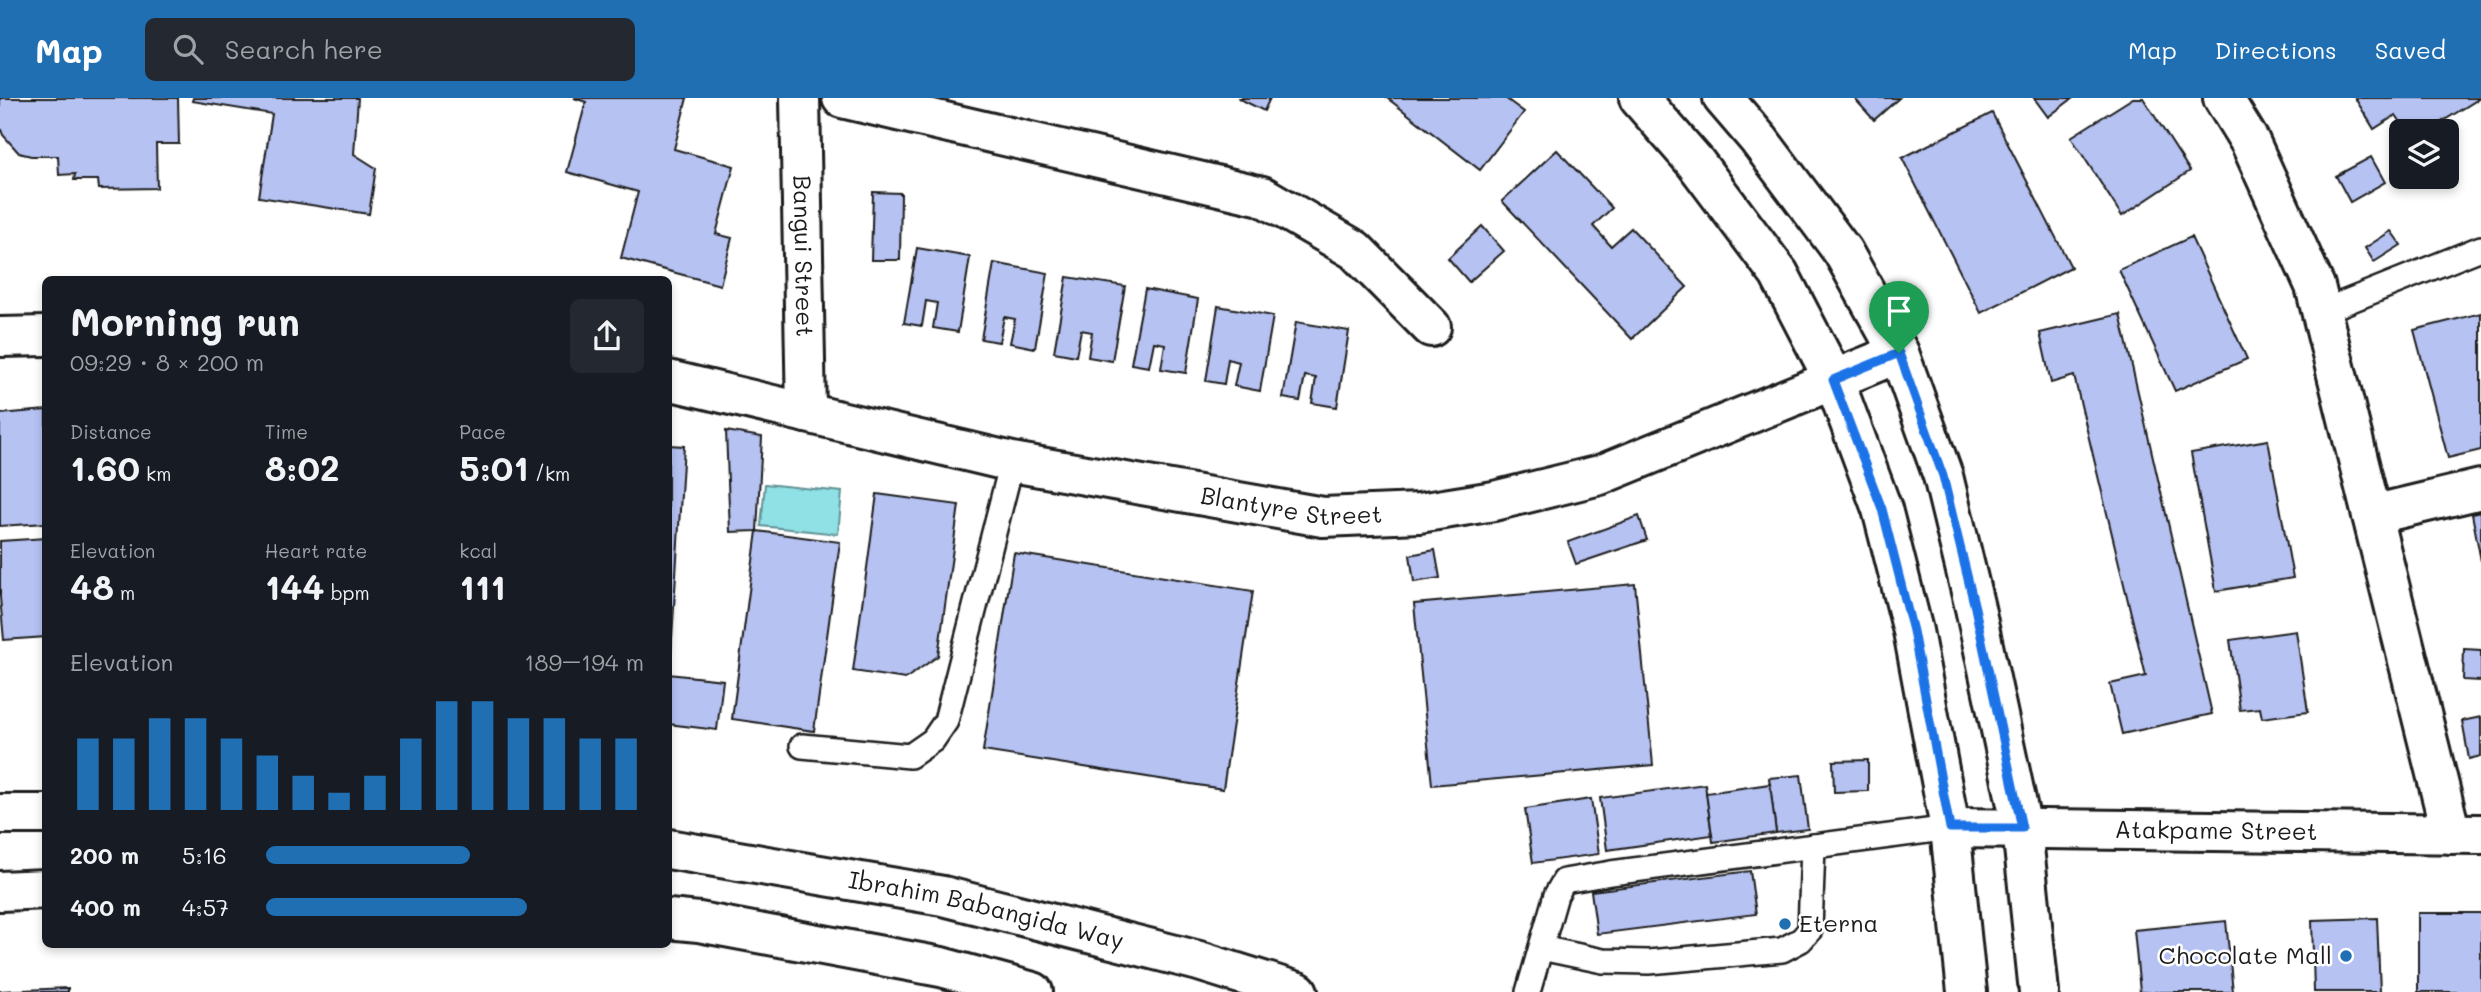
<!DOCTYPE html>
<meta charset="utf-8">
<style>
:root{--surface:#171b24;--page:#242831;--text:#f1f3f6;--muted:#9ea1a6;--accent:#1f6fb2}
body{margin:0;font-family:Mali,sans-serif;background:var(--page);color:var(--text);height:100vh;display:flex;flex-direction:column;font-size:26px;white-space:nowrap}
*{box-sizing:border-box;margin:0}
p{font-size:23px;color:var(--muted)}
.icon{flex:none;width:38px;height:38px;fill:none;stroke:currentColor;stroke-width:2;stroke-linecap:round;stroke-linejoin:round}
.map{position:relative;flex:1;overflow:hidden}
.details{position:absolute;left:42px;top:178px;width:630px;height:672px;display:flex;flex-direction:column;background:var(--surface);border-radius:10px;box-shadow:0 4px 10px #0003}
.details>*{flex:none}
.fabs{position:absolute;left:2389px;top:21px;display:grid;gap:14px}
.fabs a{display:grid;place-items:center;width:70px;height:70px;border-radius:10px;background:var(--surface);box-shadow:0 4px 10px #0003;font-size:35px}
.pin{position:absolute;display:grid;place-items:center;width:60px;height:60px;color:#fff;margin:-72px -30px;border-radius:50% 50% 50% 0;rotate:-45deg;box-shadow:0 0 7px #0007}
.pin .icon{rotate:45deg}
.round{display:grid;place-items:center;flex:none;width:74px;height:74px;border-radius:10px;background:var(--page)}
.head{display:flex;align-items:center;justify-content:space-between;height:119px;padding:0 28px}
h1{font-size:38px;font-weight:700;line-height:52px}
.metrics{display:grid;grid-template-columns:repeat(3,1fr);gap:10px;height:119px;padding:7px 28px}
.metrics div{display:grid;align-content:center}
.metrics b{font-size:35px;font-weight:700}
.metrics small{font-size:19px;font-weight:400}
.metrics p{font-size:19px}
.chart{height:196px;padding:14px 28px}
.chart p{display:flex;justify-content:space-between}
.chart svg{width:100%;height:126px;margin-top:7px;stroke:var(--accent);stroke-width:6}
ul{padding:0 28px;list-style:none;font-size:23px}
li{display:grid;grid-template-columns:112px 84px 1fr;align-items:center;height:52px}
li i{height:18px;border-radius:9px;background:var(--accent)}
header{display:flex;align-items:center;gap:42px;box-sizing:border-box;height:98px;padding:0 35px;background:var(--accent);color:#fff}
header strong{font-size:33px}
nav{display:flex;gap:38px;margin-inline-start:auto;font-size:24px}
.search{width:490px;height:63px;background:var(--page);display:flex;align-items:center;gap:18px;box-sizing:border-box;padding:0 24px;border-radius:10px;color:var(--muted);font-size:26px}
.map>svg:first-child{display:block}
.water{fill:#90e1e6;stroke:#629295;stroke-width:2}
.building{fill:#b5c2f2;stroke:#1c1c1c;stroke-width:2}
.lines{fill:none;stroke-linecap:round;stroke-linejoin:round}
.lane-casing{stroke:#1c1c1c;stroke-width:28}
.street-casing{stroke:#1c1c1c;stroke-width:44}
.secondary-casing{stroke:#1c1c1c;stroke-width:44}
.lane{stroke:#fff;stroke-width:23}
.street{stroke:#fff;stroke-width:38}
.secondary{stroke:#fff;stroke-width:38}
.route-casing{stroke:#fff;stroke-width:14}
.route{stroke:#1a73e8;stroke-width:9}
.poi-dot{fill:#1f6fb2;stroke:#fff;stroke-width:2.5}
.labels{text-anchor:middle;stroke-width:5;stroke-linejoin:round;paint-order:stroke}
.street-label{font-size:24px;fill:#1c1c1c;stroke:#fff}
.poi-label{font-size:24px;fill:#1c1c1c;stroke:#fff;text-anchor:start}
</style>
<header>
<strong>Map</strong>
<div class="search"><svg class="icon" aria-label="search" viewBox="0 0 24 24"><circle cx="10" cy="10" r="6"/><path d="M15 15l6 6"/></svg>Search here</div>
<nav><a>Map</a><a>Directions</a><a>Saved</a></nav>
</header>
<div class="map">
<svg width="2481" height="894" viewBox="0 0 2481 894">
<rect width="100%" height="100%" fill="#fff"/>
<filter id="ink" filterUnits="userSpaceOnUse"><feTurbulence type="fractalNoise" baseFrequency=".0143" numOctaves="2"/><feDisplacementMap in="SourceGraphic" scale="14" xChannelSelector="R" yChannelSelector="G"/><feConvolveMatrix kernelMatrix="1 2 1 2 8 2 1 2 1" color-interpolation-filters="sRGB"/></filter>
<g filter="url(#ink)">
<path class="water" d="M765,386L842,394L838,436L761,428Z"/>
<g class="building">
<path d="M0,0H178L179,46H156L157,90L99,91L98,82H74L75,76L59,77L58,58H31L19,55L3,37L0,29Z"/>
<path d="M193,0H358L354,56L376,70L369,116L259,99L272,16L192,3Z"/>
<path d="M574,0H687L674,51L734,68L716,136L732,140L720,187L621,160L638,94L567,74L586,4Z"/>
<path d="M1238,0H1270L1264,13Z"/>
<path d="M1387,0H1505L1524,14L1480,72Z"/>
<path d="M1854,0H1899L1874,22Z"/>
<path d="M2034,0H2073L2048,19Z"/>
<path d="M2133,0H2143L2190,73L2122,118L2071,39Z"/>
<path d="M2355,0H2480L2427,33H2407L2396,17L2374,31Z"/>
<path d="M1992,15L2071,169L1981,215L1902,60Z"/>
<path d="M1557,52L1612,110L1593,128L1611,148L1631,130L1687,189L1632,241L1502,103Z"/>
<path d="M2371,59L2385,84L2350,104L2336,78Z"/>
<path d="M873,94L901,95L900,162H871Z"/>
<path d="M1482,128L1504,153L1469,184L1448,160Z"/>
<path d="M2391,133L2401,147L2374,164L2365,150Z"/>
<path d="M2191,139L2247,261L2175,293L2119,172Z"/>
<path d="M917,150L970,159L958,234L933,230L937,205L926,203L922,228L904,225Z"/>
<path d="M994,165L1048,175L1035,250L1010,245L1015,221L1004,219L999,244L981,241Z"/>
<path d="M1067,179L1125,188L1112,263L1088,259L1092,234L1081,232L1076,258L1054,254Z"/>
<path d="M1145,191L1198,201L1186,275L1161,271L1165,246L1154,244L1149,269L1131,266Z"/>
<path d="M1218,208L1273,218L1260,293L1234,288L1239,264L1228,261L1224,286L1206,283Z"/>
<path d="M2481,215V352L2448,360L2414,232Z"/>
<path d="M2120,216L2212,616L2122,636L2110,586L2146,578L2074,278L2051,285L2040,235Z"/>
<path d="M1296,224L1349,233L1337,309L1312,305L1316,280L1305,278L1300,303L1283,300Z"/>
<path d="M46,312V425L0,428V316Z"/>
<path d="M726,333L762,339L757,433L730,434Z"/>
<path d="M2268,342L2293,480L2216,493L2191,355Z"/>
<path d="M668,347L684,348L671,557H668Z"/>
<path d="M877,396L959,407L938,558L905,581L853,573Z"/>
<path d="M2481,414V463L2472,416Z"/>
<path d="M1639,418L1647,442L1576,466L1568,444Z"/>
<path d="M757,433L840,444L814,633L732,621Z"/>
<path d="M46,440V539L4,542L0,500V443Z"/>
<path d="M1435,452L1440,480L1414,484L1410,457Z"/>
<path d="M1014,455L1253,493L1223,691L983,653Z"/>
<path d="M1635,486L1653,667L1432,687L1414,506Z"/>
<path d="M2296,533L2308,614L2262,620L2260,610L2240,612L2230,542Z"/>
<path d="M2464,551L2481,552V583L2463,582Z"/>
<path d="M668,576L723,582L717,632L668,626Z"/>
<path d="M2481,619V658L2469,661L2462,623Z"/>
<path d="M1868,662V693L1834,694L1833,663Z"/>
<path d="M1801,677L1808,731L1776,735L1769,680Z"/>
<path d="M1705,686L1712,737L1607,752L1600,700Z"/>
<path d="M1770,686L1776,735L1713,744L1706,695Z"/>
<path d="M1591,701L1599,756L1533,765L1525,711Z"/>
<path d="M1750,773L1756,816L1597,836L1591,793Z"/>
<rect x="2418" y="815" width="63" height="79"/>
<path d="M2377,820L2380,894H2314L2312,822Z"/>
<path d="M2226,823L2233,894H2140L2134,832Z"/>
<path d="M68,890V894H0V893Z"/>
</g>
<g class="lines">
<g class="lane-casing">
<g id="lane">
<path d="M2321,214L2481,150"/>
<path d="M802,648L910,658L933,642L946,623L1012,364"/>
<path d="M1541,850L1603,863L1649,864L1782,852L1801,842L1810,832L1813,748"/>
<path d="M1528,894L1556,797L1564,783L1611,775L1950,730"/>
</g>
</g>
<g class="street-casing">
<g id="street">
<path id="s1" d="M800,0L806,315"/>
<path d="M842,0L1262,98L1355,152L1431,229"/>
<path d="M2223,0L2250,44L2315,188L2451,736"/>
<path d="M0,239L46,238"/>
<path id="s2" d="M668,282L1012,364L1323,419L1419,415L1494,403L1600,377L1899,255"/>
<path d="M2372,417L2481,391"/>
<path id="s3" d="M1950,730L2481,736"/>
</g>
</g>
<g class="secondary-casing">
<g id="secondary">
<path d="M1639,0L1695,64L1779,176L1834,282L1882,411L1913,533L1950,730L1967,894"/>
<path d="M1723,0L1759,42L1843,154L1899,255L1943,378L1975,510L2022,730L2039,894"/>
<path d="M0,716H46"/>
<path id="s4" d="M668,751L943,798L1199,863L1298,894"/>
<path d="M0,793L46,791"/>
<path d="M668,821L699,824L941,869L1033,894"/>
</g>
</g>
<use href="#lane" class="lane"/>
<use href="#street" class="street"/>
<use href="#secondary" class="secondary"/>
</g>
</g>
<g class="lines" filter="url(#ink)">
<g class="route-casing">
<path id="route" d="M1899,255L1943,378L1975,510L2022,730H1950L1913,533L1882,411L1833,282Z"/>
</g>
<use href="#route" class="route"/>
</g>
<g class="poi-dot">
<circle cx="1785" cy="826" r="7"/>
<circle cx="2346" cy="858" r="7"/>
</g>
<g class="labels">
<g class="street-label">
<text dy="8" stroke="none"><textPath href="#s1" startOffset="158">Bangui Street</textPath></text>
<text dy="8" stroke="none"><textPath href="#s2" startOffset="637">Blantyre Street</textPath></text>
<text dy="8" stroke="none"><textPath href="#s3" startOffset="266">Atakpame Street</textPath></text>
<text dy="8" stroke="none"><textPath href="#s4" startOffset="324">Ibrahim Babangida Way</textPath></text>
</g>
<g class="poi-label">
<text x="1799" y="834">Eterna</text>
<text x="2332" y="866" text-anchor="end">Chocolate Mall</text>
</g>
</g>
</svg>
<div class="fabs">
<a><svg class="icon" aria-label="layers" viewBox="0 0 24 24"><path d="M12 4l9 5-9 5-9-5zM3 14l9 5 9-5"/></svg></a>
</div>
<div class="pin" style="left:1899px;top:255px;background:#1e9e55"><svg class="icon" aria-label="arrive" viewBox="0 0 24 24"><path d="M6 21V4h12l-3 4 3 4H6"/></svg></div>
<section class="details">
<div class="head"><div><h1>Morning run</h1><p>09:29 · 8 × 200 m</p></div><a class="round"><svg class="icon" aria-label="share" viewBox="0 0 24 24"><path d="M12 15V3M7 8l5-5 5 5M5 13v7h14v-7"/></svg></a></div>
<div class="metrics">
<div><p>Distance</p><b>1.60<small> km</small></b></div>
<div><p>Time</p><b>8:02</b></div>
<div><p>Pace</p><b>5:01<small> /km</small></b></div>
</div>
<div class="metrics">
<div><p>Elevation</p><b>48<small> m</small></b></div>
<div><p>Heart rate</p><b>144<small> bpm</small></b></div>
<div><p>kcal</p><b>111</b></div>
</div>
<div class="chart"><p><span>Elevation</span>189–194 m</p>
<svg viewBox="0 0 160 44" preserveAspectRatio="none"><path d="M5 44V19M15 44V19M25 44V12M35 44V12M45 44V19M55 44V25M65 44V32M75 44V38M85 44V32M95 44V19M105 44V6M115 44V6M125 44V12M135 44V12M145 44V19M155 44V19"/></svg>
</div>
<ul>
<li><b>200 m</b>5:16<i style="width:54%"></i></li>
<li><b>400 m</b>4:57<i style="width:69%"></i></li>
</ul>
</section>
</div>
